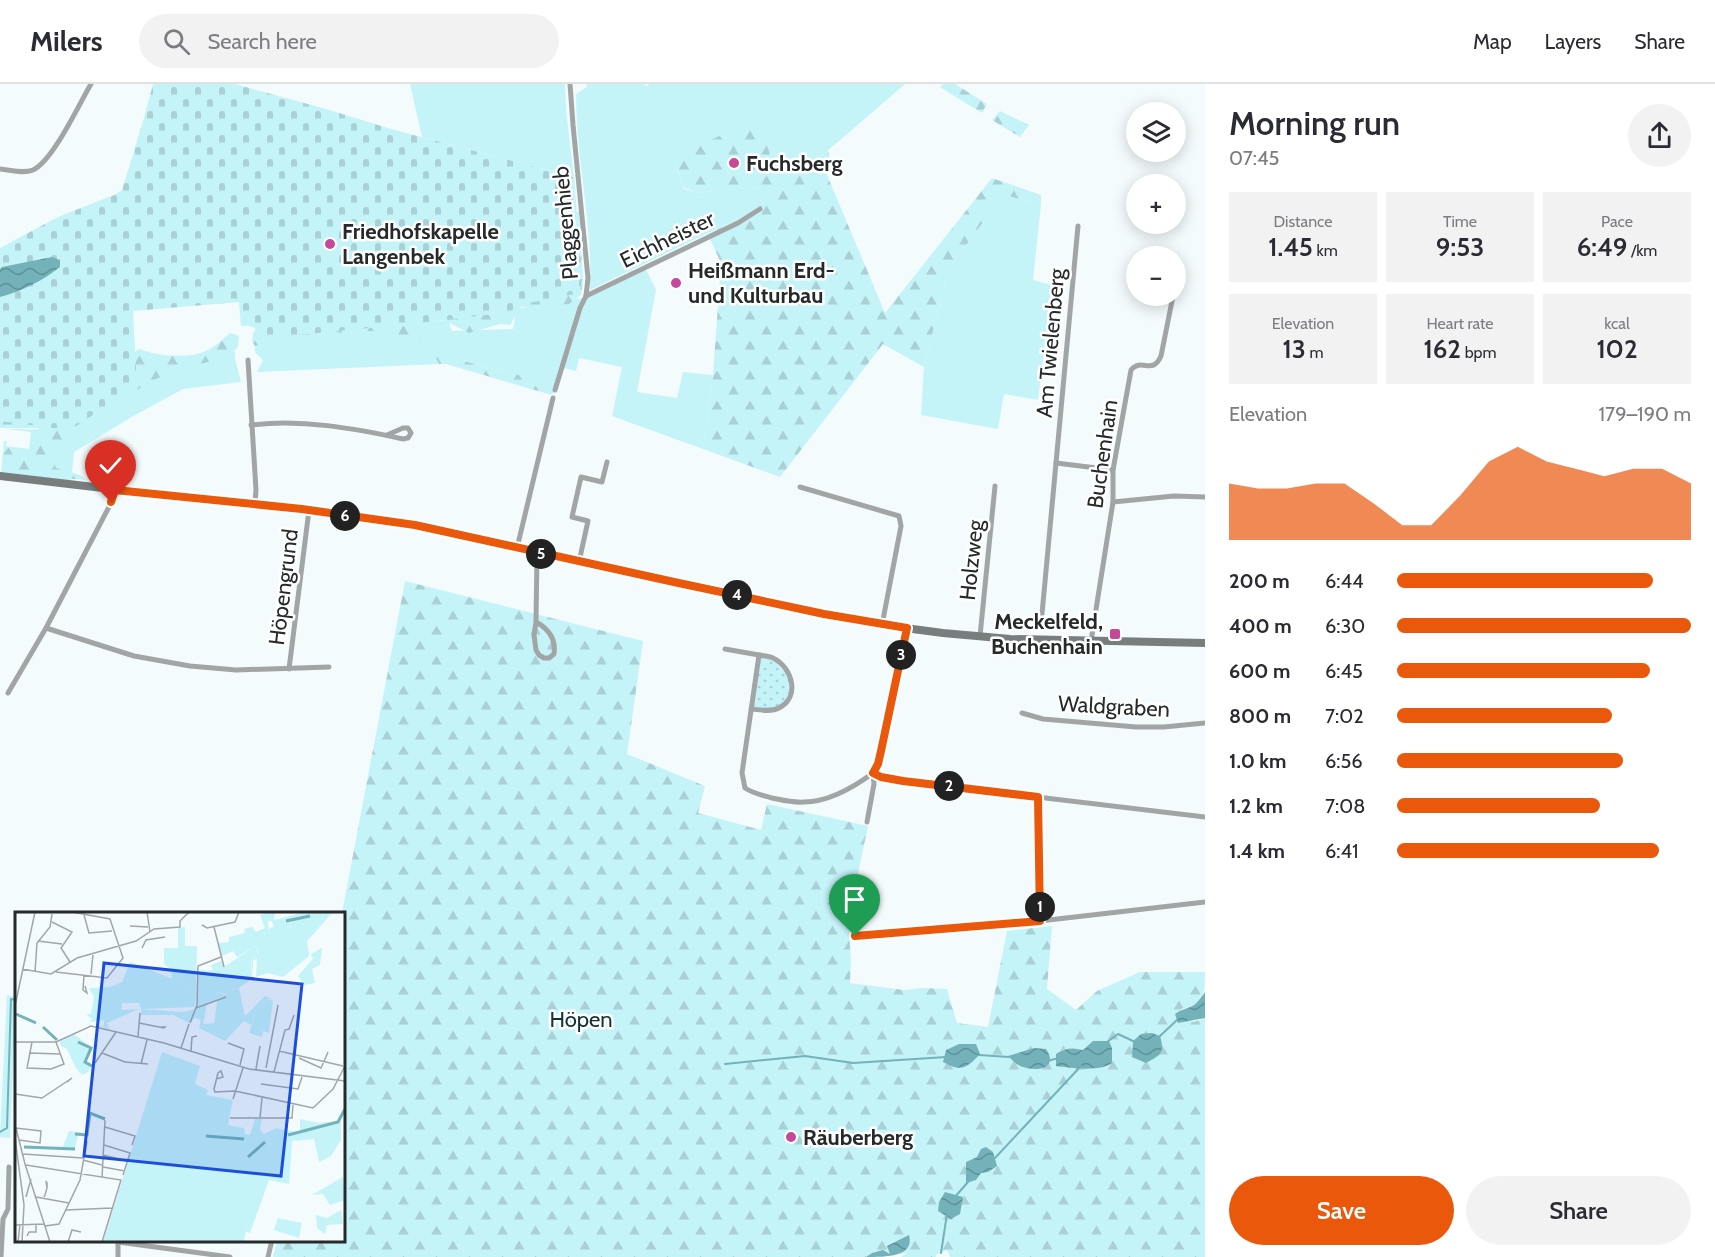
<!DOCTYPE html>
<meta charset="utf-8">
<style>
:root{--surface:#fff;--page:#f2f2f3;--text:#2b2b33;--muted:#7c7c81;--line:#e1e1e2;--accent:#ea580c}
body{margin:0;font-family:Cabin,sans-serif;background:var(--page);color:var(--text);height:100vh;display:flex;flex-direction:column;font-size:22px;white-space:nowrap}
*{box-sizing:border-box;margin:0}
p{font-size:20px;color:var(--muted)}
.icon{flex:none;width:33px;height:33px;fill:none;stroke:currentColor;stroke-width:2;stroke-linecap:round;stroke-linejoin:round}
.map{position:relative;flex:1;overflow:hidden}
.panel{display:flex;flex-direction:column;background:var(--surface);width:510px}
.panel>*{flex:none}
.buttons{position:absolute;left:1126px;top:18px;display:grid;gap:12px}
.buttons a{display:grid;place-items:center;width:60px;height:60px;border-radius:50%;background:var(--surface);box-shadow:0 3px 15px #0003;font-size:30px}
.pin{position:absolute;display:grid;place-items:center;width:51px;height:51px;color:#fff;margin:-62px -26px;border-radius:50% 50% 50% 0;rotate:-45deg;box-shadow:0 0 6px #0007}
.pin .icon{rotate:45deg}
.km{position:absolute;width:30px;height:30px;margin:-15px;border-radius:50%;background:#222;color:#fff;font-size:16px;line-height:30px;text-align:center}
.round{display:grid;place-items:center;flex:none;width:63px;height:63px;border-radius:32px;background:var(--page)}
.head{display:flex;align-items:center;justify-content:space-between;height:102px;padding:0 24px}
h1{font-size:33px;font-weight:600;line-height:45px}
.stats{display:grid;grid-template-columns:repeat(3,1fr);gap:9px;height:102px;padding:6px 24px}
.stats div{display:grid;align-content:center;border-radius:0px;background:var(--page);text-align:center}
.stats b{font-size:26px;font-weight:600}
.stats small{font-size:16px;font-weight:400}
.stats p{font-size:16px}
.chart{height:168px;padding:12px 24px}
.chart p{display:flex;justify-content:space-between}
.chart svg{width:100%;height:108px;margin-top:6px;fill:var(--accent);opacity:.7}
.action{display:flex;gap:12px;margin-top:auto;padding:12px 24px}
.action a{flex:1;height:69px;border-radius:36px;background:var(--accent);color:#fff;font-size:24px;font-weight:600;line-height:69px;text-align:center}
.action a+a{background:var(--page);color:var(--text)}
ul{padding:0 24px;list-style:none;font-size:20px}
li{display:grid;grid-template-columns:96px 72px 1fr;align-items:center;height:45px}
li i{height:15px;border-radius:8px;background:var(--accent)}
header{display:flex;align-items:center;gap:36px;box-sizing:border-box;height:84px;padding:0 30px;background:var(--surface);border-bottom:2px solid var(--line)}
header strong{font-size:28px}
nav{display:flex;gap:33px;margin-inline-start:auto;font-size:21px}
.search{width:420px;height:54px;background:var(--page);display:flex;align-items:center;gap:15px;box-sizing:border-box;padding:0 21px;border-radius:33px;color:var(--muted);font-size:22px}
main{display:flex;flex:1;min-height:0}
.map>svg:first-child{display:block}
.grass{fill:#c4f3f8}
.forest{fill:url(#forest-firs);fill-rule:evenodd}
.cemetery{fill:url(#cemetery-stones)}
.park{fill:url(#park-dots)}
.water{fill:url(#water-waves)}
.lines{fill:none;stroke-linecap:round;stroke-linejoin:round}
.stream{stroke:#73b2b9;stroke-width:2}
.street{stroke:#a2a5a6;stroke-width:5}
.secondary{stroke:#787d7e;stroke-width:8}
.route-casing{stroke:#fff;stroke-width:12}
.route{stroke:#ea580c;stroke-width:8}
.poi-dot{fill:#c54999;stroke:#fff;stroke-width:2}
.labels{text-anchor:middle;stroke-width:5;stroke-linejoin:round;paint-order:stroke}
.poi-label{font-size:22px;font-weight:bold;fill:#272a2a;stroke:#fff;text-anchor:start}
.street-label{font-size:22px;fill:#272a2a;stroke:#fff}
.park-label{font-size:22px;fill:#113235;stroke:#fff}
.inset-river{fill:none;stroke:#73b2b9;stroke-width:3}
.inset-road{fill:none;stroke:#a1a7a8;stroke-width:1.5}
.view{fill:#1d4ed8;fill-opacity:0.15;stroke:#1d4ed8;stroke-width:3}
.inset-edge{fill:none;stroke:#272a2a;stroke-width:3}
</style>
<header>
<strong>Milers</strong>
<div class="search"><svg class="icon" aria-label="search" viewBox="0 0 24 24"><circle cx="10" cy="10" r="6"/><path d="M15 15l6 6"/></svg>Search here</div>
<nav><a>Map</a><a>Layers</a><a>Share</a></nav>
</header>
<main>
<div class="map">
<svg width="1205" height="1173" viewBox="0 0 1205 1173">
<defs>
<pattern id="forest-firs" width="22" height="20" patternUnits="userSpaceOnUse" patternTransform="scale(1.5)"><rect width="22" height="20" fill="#c4f3f8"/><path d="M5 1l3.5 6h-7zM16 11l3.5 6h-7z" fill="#a8d0d5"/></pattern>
<pattern id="cemetery-stones" width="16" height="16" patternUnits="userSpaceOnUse" patternTransform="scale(1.5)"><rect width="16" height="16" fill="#c4f3f8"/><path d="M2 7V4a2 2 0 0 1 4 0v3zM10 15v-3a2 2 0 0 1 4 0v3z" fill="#a8d0d5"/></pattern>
<pattern id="park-dots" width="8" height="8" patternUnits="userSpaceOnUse" patternTransform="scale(1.5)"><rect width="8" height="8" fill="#c4f3f8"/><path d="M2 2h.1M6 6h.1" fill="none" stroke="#a8d0d5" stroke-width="1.8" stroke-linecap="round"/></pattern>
<pattern id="water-waves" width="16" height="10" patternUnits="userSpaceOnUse" patternTransform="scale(1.5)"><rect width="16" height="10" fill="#73b2b9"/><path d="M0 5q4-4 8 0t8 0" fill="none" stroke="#5e9197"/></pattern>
</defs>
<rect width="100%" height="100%" fill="#f3fbfc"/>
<g class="grass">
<path d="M410,0H565L566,26L574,93L422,53Z"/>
<path d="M586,0H644L646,2L650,0H905L839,57L780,105L759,35L673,73L684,105L701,109L711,106L722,108L749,103L762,104L761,118L733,137L590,206C593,140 576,76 576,10L587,3Z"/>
<path d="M1003,111L1041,120L1033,196L1052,201L1038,316L1004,310L998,345L921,331L924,283L948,186Z"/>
<path d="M646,186L656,206L637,308L677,314L683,288L713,291L703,365L612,332L622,283L579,274L576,287L560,283L554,307L525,299L519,291L467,278L450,269L436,274L439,280L257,288L263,276L255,268V255L448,236L452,247L513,245L517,225L589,213Z"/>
<path d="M235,267V275L241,298L183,305L135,331L74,368L71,397L1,389L4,357H7L6,362L29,365L31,348L7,345L70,346L174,282Z"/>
<path d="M7,911L16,913L10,1054L0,1053Z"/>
</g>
<g class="forest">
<path d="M943,0H955L987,20L982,29L940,3Z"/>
<path d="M1000,27L1029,41L1020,53L992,36Z"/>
<path d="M759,34L780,104L828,66L831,82L827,91L885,229L992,94L1041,111V120L1003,111L948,186L924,283L883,260L780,393L703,365L713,291L721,179L708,150L733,137L760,118L762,104L749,103L722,108L711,106L701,109L684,104L673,73Z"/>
<path d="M579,128L583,197L581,211L569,220L542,223H521L510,241L500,240L469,249L440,234L422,241L424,253L411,266L398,264L388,248L370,247L341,249L328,245L310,252L285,254L255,262L252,258L253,249L258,245L249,242L243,231L568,129Z"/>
<path d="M230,249L239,252L238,263L228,273L183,284L151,297L123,315L110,330L87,338L58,361L52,374L56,384L80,391L87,396L2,389V382L11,380V375L3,371L8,364L21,365L33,383L42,382L32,361L40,353L36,348L39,344H0V329L127,275L139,265C158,272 187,275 206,267C215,263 223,255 230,249Z"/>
<path d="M443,269H450L467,278L519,291L525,299L554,307L552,311L446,280H439L436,274Z"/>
<path d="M405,497L643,557L627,670L705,702L698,729L761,746L767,720L868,742L848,836L851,875L850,899L904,906L921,904L947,905L957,939L988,943L1007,847L1052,842L1047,905L1076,926L1097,907L1140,888H1205C1205,910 1205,920 1181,925L1193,938L1205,934V1173H950L947,1166L936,1171V1173H901L907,1169L890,1171L872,1169L866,1173H273L277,1157L344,1156V830L342,829ZM1072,964L1083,966L1112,979L1106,983L1069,984L1056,970L1064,965Z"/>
</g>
<path class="cemetery" d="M153,0H235L326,25L391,45L574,93L582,194L580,209L518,221L510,228L411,240L255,255V241L241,242L239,218L133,227L137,302L70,346L0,337V164L58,133L114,111L122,106L144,34Z"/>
<path class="park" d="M759,571L772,574L789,592L791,609L778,625H751Z"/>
<g class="water">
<path d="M52,173L60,176V183C44,196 20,208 0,213V185L2,183Z"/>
<path d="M1205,908V934L1178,939L1175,930C1180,926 1183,926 1190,923C1196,921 1201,914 1205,908Z"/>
<path d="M1152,949L1160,952C1165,969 1161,971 1146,979L1132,973L1133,957L1141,950Z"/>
<path d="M1093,957H1109L1112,964V979C1100,988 1071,984 1056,982V970C1066,963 1072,964 1083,966Z"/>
<path d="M959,960H976L980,970C966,985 961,988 943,978L946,966Z"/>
<path d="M1034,964L1046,965C1059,984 1038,988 1023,983C1018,982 1012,976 1008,972Z"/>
<path d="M986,1063L993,1068L997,1082L988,1088L981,1089L976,1096L966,1099V1078L977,1073L981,1065Z"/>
<path d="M945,1108L963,1113L960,1130L951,1135L938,1127L939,1118Z"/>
<path d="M909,1151C915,1173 886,1173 866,1173L872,1169L883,1166L890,1170L887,1162Z"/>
</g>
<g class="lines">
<g class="stream">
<path d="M1160,952L1177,936"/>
<path d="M1107,958L1118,950L1133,957"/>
<path d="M979,971L1009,973"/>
<path d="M1047,977L1059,974"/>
<path d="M725,980L805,972L853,979L946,973"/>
<path d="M0,1048L7,1044L11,915L16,916"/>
<path d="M995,1074L1081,982"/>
<path d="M954,1114L968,1098"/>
<path d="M941,1169L947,1130"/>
</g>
<g class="street">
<path d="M0,85C11,86 23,90 33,86C53,77 79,20 91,0"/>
<path d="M586,212L738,139L760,125"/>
<path d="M248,276L256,406L255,419"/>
<path d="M555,306L580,224L586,212L588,194L573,41L570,0"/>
<path d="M251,341C302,335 353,344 403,355L408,354L411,349L408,344H403L387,351"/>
<path d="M1056,379L1113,386"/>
<path d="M800,403L899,432L901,442L882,541"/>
<path d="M1113,418L1174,412L1205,413"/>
<path d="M517,464L553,314"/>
<path d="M579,478L588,437L572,433L581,393L602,398L607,378"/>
<path d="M1042,530L1078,142"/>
<path d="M536,538C549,545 556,556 554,570L549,574H544L539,571L536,566L534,551L536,538L537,469"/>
<path d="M46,544L134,572L190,582L236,586L329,583"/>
<path d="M980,552L995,402"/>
<path d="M1091,557L1113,418V386L1131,286C1142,273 1152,292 1161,272L1173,212"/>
<path d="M725,565L759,571"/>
<path d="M289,585L309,426"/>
<path d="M8,609L46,544L111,419L115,406"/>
<path d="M751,625C760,626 771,628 779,624C801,613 792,583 773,574C769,572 763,572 759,571L742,689L745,704C754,710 762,711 772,714C782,716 793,719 804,718C828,718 854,703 873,689"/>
<path d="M1022,629L1043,635L1136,643H1164L1205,639"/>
<path d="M873,689L881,693L903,697L1205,733"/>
<path d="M1038,713L1040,837"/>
<path d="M867,738L874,700L873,689L878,679L881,667L907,544"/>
<path d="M855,851L1040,837L1205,818"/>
<path d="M118,1157V1173"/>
<path d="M118,1158L230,1173"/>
<path d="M1,1173L3,1135L8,1125L9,1083"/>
<path d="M268,1173L272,1156"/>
</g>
<path class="secondary" d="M0,392L180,413L255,419L309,426L415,441L579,478L882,541L943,549L1010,555L1205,559"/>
</g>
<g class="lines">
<g class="route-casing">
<path id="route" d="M111,418L115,406L302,425L415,441L674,498L824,530L907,544L881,667L878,680L873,689L881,693L903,697L1038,713L1040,837L855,852"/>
</g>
<use href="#route" class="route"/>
</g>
<g class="poi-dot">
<circle cx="734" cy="79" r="6"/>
<circle cx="330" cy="160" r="6"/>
<circle cx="676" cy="199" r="6"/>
<rect x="1109" y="544" width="12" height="12" rx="3"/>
<circle cx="791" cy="1053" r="6"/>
</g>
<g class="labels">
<g class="poi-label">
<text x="746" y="87">Fuchsberg</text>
<text x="342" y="155">Friedhofskapelle<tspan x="342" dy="25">Langenbek</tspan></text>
<text x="688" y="194">Heißmann Erd-<tspan x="688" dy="25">und Kulturbau</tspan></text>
<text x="1103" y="545" text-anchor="end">Meckelfeld,<tspan x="1103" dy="25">Buchenhain</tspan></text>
<text x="803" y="1061">Räuberberg</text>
</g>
<g class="street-label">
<text transform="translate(565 139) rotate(-95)" y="8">Plaggenhieb</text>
<text transform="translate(667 155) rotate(-26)" y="8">Eichheister</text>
<text transform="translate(1050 259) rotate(-85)" y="8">Am Twielenberg</text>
<text transform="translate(1102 370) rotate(-82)" y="8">Buchenhain</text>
<text transform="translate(971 476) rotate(-84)" y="8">Holzweg</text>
<text transform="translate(283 503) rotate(-83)" y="8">Höpengrund</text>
<text transform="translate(1114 622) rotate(3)" y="8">Waldgraben</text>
</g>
<g class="park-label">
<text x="581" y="943">Höpen</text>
</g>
</g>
<g transform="translate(15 828)">
<rect width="330" height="330" fill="#f3fbfc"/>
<path d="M275,10L276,18L250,30L251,55L247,57L242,34L243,45L236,46L237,67L215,82L198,75L200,80L212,83L182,95L184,59L188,58L192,59L208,57L198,58L196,53L206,49L209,55L248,29L247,25L255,16ZM170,15V34H182L181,76L157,67L156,57L149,52V36H163V16ZM252,87L258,89L254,121L248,119L247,125L234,121L241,98ZM192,93L188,112L201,111L198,123L184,116L186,108L180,106L174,111L158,103H126V97L169,100ZM74,201L91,207L76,202L72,224L63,222L60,237H47L54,219L71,221ZM218,309L232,312L229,330H218Z" fill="#c4f3f8"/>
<path d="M254,0H260L259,8L290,0H318L292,29L294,44L268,65L253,61L241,65L242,47L238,48V64L236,46L243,45L245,32L247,56L251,55L249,30L276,18L275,10L259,15L257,9H253L254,24L249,21V29L222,45L218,39L207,44L203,31L214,30V25L230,21L229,17L237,15L241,20L250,16L245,3ZM307,36L305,53L297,57L300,71L289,73L283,64L298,47L296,42ZM213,70L215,81L224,76L230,104L250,84L258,87H252L241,98L236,113L229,109L210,129L198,123L202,88L212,82L199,80L198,75ZM93,75L105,98L124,97L92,111L95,117L83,114H89V108L75,110L77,107L71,102H76L79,85L74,76ZM59,122L78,137L71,149L77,154L72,161L67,163L61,156L52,137L46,134L45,129ZM147,140L185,154L180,172L193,178L191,183L218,188L213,213L229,216L230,222L235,223L240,207H247L245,218L249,222L261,216L285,221V207L304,211L326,209V228L316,244L304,250L299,227L277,229L274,272L254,268L235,321L231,320L232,312L218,310V330H88ZM328,265L330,288L315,293L308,282L297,283ZM326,298L328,312L312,313L310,322L302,316L301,303L312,306ZM263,306L287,311L284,326L259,318Z" fill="#c4f3f8"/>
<path d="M115,50L181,76L180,95L126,97L124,91H107L106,103L94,109L76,106L82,80L107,70Z" fill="#c4f3f8"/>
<path class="inset-river" d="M271,9L295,4M1,102L21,111M28,115L42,128M63,130L76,136L70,150L77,154M60,222L72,223L75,201L90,207M273,223L323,210L330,197M191,224L229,227M9,235L60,237M233,245L250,230"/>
<path class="inset-road" d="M26,0H49M132,0L135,20M69,3L74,21L97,19M37,10L57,20L46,36L55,50M187,13L192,16L220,10L224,0M115,14L133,15M199,15L209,55M23,29L47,32M127,36L131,28L150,25M7,57L36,62L62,46L121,29L139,17L165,15V9L174,0M20,60L22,31L35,15L37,2M41,60L92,66L108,46L95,7L57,0M76,62L78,43M69,63L68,78L72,81L70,74M0,94L20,0M181,96L211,85M124,111L149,116L150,115H146M175,111L182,93L183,54L206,45M123,124L125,101M0,130H41L76,114L149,131L234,157L330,169M17,130L12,156L36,157L49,152L41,130M213,131L229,137L225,153M166,136L174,112M176,139L177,125L182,124M264,139L328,154M14,141L45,142M87,141L110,150L133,152M284,146L306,156L313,140M80,151L101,120M126,152L132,128M251,156L263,93M241,157L245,134M259,160L270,118L274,117L279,103M201,167L208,165L206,159L203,161L199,177L200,180L220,179M246,172L283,177L287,165M220,179L298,196L318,177L330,154M0,182L27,186L57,166L52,170M218,187L228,156M215,206H277L278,193M245,206L247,186M90,215L120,224L117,233M0,226L9,293L7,330M4,228L25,231L26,219L1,216L10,252L35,330M89,233L115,241L108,263M8,242L68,246M88,243L112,249M68,248L87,253M11,253L106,268L87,330M88,255L110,259M87,266L90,208M11,285L16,267M21,285L54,291M29,285L30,283L32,276V271L31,269L32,276M51,298L97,296M0,313L29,312M30,314L44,312L65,268L72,229M12,324L14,320H21V312M3,330L5,312M53,330L57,318L66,320"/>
<path class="view" d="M89,51L287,72L266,264L69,244Z"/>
<rect width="330" height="330" class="inset-edge"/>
</g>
</svg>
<div class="buttons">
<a><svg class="icon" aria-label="layers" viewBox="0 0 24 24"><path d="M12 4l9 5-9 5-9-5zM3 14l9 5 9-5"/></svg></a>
<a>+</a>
<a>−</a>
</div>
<div class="pin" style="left:855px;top:852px;background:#1e9e55"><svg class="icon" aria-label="arrive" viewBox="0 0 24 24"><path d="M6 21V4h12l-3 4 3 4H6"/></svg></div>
<div class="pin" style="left:111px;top:418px;background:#d93025"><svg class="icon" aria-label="check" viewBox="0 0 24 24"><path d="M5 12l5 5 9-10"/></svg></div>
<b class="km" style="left:1040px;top:823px">1</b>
<b class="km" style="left:949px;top:702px">2</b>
<b class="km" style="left:901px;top:571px">3</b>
<b class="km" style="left:737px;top:511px">4</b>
<b class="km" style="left:541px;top:470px">5</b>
<b class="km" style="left:345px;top:432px">6</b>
</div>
<section class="panel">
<div class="head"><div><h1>Morning run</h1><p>07:45</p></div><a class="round"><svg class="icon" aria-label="share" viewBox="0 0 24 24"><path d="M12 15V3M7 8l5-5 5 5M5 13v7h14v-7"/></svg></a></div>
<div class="stats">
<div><p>Distance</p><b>1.45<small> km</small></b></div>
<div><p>Time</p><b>9:53</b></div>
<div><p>Pace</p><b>6:49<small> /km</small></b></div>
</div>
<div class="stats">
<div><p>Elevation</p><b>13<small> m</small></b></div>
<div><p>Heart rate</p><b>162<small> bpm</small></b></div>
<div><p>kcal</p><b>102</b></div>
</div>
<div class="chart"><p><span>Elevation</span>179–190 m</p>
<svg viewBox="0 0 160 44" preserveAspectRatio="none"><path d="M0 44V21L10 23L20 23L30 21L40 21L50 29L60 38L70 38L80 26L90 12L100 6L110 12L120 15L130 18L140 15L150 15L160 21V44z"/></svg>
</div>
<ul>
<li><b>200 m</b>6:44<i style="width:87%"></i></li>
<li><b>400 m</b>6:30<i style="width:100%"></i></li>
<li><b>600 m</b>6:45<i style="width:86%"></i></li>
<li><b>800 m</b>7:02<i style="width:73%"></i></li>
<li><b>1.0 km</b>6:56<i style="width:77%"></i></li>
<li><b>1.2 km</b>7:08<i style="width:69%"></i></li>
<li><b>1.4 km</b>6:41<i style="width:89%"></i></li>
</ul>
<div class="action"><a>Save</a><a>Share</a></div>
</section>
</main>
